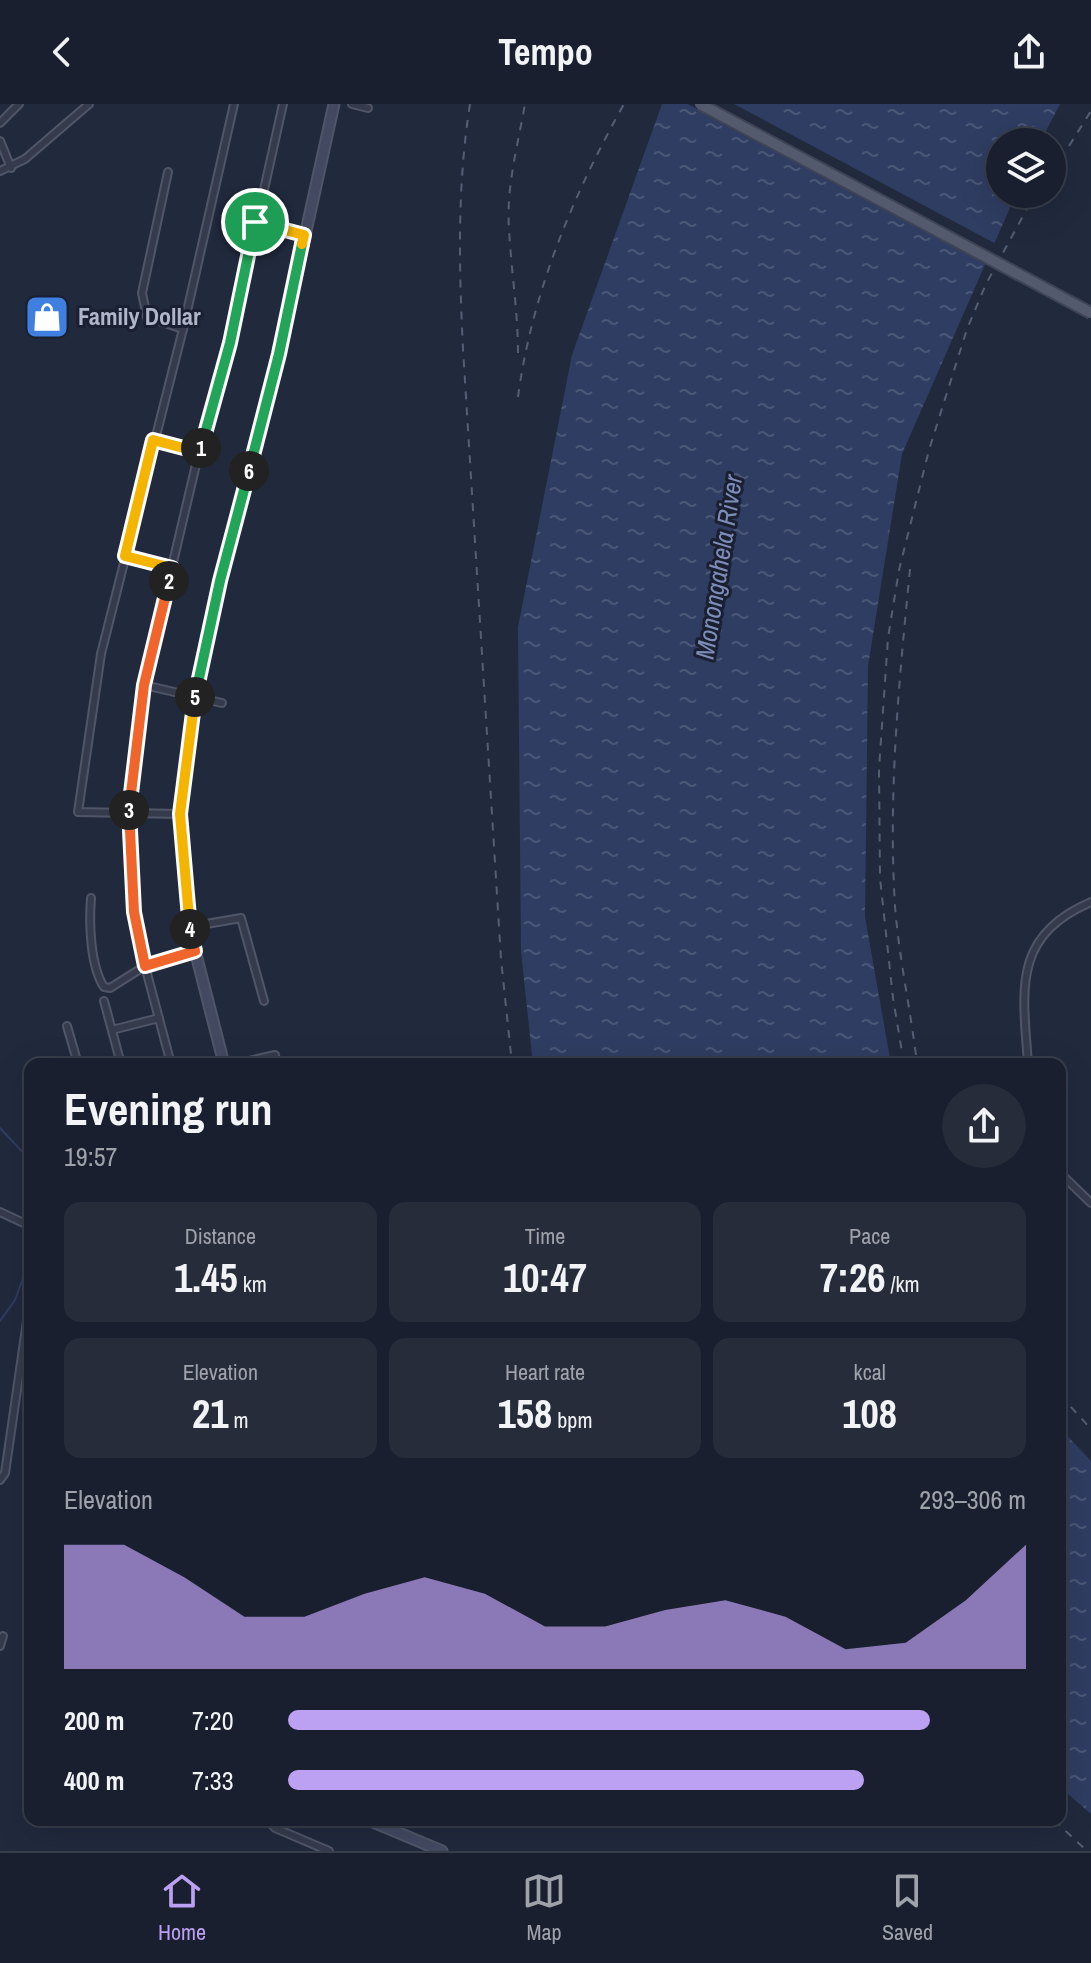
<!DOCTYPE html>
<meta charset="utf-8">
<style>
:root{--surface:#191f2e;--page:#262c3a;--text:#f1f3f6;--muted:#9fa2aa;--line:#373d4a;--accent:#bca0f2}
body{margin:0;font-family:"Archivo Narrow",sans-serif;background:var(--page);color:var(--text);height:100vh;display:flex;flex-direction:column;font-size:30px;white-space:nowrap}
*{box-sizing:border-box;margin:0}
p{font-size:26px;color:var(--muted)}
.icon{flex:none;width:44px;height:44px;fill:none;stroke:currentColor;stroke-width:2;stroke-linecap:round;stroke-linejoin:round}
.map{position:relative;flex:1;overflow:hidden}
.sheet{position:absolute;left:24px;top:954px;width:1042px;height:768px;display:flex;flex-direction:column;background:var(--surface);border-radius:16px;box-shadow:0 8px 32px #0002,0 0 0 2px var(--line)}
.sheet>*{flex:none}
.fabs{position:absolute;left:986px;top:24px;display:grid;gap:16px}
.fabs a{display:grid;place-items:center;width:80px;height:80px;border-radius:50%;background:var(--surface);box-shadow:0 8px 32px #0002,0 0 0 2px var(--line);font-size:40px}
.pin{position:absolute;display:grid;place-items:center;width:68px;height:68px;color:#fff;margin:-34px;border:4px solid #fff;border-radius:50%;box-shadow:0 2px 8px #0007}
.km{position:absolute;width:40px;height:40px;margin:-20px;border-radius:50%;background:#222;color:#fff;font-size:22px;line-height:40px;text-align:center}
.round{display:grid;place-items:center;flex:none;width:84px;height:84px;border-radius:42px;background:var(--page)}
.head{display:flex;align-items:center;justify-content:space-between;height:136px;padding:0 40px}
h1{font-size:44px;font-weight:800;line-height:60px}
.stats{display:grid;grid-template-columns:repeat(3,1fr);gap:12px;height:136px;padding:8px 40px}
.stats div{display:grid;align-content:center;border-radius:16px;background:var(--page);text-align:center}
.stats b{font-size:40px;font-weight:800}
.stats small{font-size:22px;font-weight:400}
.stats p{font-size:22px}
.chart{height:224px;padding:16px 40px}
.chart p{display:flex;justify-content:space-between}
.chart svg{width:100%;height:144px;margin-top:8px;fill:var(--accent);opacity:.7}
ul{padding:0 40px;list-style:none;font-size:26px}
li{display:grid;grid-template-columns:128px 96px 1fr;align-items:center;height:60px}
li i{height:20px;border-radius:10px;background:var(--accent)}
header{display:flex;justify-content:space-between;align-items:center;height:104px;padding:0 40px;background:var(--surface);font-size:36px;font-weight:800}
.tab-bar{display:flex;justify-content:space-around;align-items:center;height:112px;border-top:2px solid var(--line);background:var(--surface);font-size:22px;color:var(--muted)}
.tab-bar a{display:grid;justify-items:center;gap:4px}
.tab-bar .current{color:var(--accent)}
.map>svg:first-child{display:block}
.water{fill:url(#water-ripples)}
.pier{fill:#21293d}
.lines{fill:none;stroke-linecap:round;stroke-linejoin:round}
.stream{stroke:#2f3d62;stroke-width:2}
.street-casing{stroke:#505668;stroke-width:10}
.secondary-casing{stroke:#505668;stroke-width:13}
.street{stroke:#353b4d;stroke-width:6}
.secondary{stroke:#424961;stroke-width:9}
.rail{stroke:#565e75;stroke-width:2;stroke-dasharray:8 8;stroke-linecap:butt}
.primary-bridge-casing{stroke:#3e4456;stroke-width:14;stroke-linecap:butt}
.primary-bridge{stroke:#535a6d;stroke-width:10}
.split-1-casing{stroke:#fff;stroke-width:16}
.split-2-casing{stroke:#fff;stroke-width:16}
.split-3-casing{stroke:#fff;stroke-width:16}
.split-4-casing{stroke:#fff;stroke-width:16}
.split-5-casing{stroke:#fff;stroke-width:16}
.split-6-casing{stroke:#fff;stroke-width:16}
.split-7-casing{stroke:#fff;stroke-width:16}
.split-8-casing{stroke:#fff;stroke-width:16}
.split-1{stroke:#22a559;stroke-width:10}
.split-2{stroke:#f5b400;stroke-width:10}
.split-3{stroke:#f0652b;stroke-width:10}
.split-4{stroke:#f0652b;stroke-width:10}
.split-5{stroke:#f5b400;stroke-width:10}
.split-6{stroke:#22a559;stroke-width:10}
.split-7{stroke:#22a559;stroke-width:10}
.split-8{stroke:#f5b400;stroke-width:10}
.labels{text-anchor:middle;stroke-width:6;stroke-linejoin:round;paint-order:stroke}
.poi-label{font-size:24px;font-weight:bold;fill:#b0b6c9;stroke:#1a2032;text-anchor:start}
.water-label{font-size:26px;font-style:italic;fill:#7d8db8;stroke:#1a2032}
</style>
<header><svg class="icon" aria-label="back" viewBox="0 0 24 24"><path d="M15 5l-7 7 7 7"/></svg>Tempo<svg class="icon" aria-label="share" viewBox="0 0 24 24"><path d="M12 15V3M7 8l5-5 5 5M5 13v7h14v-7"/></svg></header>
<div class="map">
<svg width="1091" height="1747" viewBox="0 0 1091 1747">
<defs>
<pattern id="water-ripples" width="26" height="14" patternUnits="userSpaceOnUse" patternTransform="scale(2)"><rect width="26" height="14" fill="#2f3d62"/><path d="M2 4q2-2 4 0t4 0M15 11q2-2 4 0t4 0" fill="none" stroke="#4b5777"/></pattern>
</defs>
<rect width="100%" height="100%" fill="#21293d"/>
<g class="water">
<path d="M662,0H1060L1040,38H1000V90H1016L902,350L868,562L865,813L891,960H533L521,847L518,523L572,251Z"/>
<path d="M1060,1324L1091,1357V1710L1060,1683Z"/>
</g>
<path class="pier" d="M688,0H734L998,141L989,160Z"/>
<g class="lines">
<g class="stream">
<path d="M0,1024L30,1056"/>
<path d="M0,1217L15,1196L23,1174L30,1125"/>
</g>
<g class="street-casing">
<g id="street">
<path d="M352,0L368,4"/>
<path d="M0,19L19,0"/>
<path d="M0,37L11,64"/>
<path d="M0,67L25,55L89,0"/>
<path d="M168,68L142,189L147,213L183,225"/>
<path d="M255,118L304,131"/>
<path d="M153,336L199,348"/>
<path d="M125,452L172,464"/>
<path d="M144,581L222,599"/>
<path d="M180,710L78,708L101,550L183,225L234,0"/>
<path d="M91,794C89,818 90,862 104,883L110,884L145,862L195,847"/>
<path d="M189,823L241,814L264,897"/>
<path d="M104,897L121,960"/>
<path d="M67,922L78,960"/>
<path d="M112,926L159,914"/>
<path d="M171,960L145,862L134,808L129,710L144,581L199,348L230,239L283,0"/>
<path d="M235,960L275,951L277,960"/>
<path d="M1028,960C1023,888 1011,832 1091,798"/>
<path d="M1060,1069L1091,1099"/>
<path d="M0,1108L30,1122"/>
<path d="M0,1376L5,1369L30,1196"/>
<path d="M0,1542L3,1532"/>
<path d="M268,1716L275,1724L329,1747"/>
</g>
</g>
<g class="secondary-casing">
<g id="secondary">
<path d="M224,960L189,823L180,710L195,592L220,477L279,250L334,0"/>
<path d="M368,1716L442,1747"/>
</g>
</g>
<use href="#street" class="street"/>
<use href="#secondary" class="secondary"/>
<g class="rail">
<path d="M470,0C457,82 459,163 463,245L501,855L512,960"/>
<path d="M1052,69L1091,7"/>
<path d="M518,249C518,207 511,166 509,124C506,84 518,40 525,0"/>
<path d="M518,293C532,188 573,91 624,0"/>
<path d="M910,465C899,578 888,689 895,802C899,855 911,907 917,960"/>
<path d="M904,960L893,894L880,774L879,665L888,534L899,466L929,346L967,225L986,180L1035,90"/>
<path d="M1060,1291L1091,1325"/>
<path d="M1054,1716L1087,1747"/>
</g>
<g class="primary-bridge-casing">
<path id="primary-bridge" d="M700,0L1091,209"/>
</g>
<use href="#primary-bridge" class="primary-bridge"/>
</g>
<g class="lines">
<g class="split-1-casing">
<path id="split-1" d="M201,344L230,239L255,118"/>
</g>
<g class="split-2-casing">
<path id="split-2" d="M169,477L172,464L125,452L153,336L199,348L201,344"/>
</g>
<g class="split-3-casing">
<path id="split-3" d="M129,706L144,581L169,477"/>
</g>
<g class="split-4-casing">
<path id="split-4" d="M129,706L134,808L145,862L195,847L190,825"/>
</g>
<g class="split-5-casing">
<path id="split-5" d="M190,825L180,710L195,593"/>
</g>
<g class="split-6-casing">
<path id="split-6" d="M195,593L220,477L249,367"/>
</g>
<g class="split-7-casing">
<path id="split-7" d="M249,367L279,250L302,140"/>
</g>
<g class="split-8-casing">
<path id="split-8" d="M255,118L304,131L302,140"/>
</g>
<use href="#split-1" class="split-1"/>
<use href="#split-2" class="split-2"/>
<use href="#split-3" class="split-3"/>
<use href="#split-4" class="split-4"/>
<use href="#split-5" class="split-5"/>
<use href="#split-6" class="split-6"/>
<use href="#split-7" class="split-7"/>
<use href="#split-8" class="split-8"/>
</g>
<defs>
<g id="shop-square" transform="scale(2.3)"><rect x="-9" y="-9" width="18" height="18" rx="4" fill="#3f7fe0" stroke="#1a2032"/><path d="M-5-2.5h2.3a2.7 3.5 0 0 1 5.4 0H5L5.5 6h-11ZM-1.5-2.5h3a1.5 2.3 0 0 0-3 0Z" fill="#fff"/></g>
</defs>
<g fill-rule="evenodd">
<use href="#shop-square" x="47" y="213"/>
</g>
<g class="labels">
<g class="poi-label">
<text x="78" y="221">Family Dollar</text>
</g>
<g class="water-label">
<text transform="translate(719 463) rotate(-81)" y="9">Monongahela River</text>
</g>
</g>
</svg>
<div class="fabs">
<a><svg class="icon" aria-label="layers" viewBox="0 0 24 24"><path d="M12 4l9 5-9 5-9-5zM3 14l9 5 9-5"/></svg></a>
</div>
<div class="pin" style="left:255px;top:118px;background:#1e9e55"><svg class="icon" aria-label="arrive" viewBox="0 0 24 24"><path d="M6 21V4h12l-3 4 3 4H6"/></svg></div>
<b class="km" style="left:201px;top:344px">1</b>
<b class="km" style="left:169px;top:477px">2</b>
<b class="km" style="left:129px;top:706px">3</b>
<b class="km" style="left:190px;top:825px">4</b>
<b class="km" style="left:195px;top:593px">5</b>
<b class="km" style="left:249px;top:367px">6</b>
<section class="sheet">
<div class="head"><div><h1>Evening run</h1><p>19:57</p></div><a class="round"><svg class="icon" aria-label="share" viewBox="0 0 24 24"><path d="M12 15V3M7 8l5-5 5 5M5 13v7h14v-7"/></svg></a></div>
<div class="stats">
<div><p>Distance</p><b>1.45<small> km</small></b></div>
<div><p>Time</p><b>10:47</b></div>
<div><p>Pace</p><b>7:26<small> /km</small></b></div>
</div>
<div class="stats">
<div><p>Elevation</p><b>21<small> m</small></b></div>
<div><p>Heart rate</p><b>158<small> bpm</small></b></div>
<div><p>kcal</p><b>108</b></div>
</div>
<div class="chart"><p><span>Elevation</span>293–306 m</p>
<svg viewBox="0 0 160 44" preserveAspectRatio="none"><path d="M0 44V6L10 6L20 16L30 28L40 28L50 21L60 16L70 21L80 31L90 31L100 26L110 23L120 28L130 38L140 36L150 23L160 6V44z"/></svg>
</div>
<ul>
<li><b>200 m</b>7:20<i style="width:87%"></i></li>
<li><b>400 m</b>7:33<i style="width:78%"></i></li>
</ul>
</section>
</div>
<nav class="tab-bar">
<a class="current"><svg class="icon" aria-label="home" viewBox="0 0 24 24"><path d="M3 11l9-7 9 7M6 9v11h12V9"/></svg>Home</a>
<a><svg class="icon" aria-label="map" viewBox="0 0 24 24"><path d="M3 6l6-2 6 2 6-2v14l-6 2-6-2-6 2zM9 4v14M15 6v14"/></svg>Map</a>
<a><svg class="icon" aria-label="saved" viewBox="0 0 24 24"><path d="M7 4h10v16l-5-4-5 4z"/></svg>Saved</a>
</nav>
